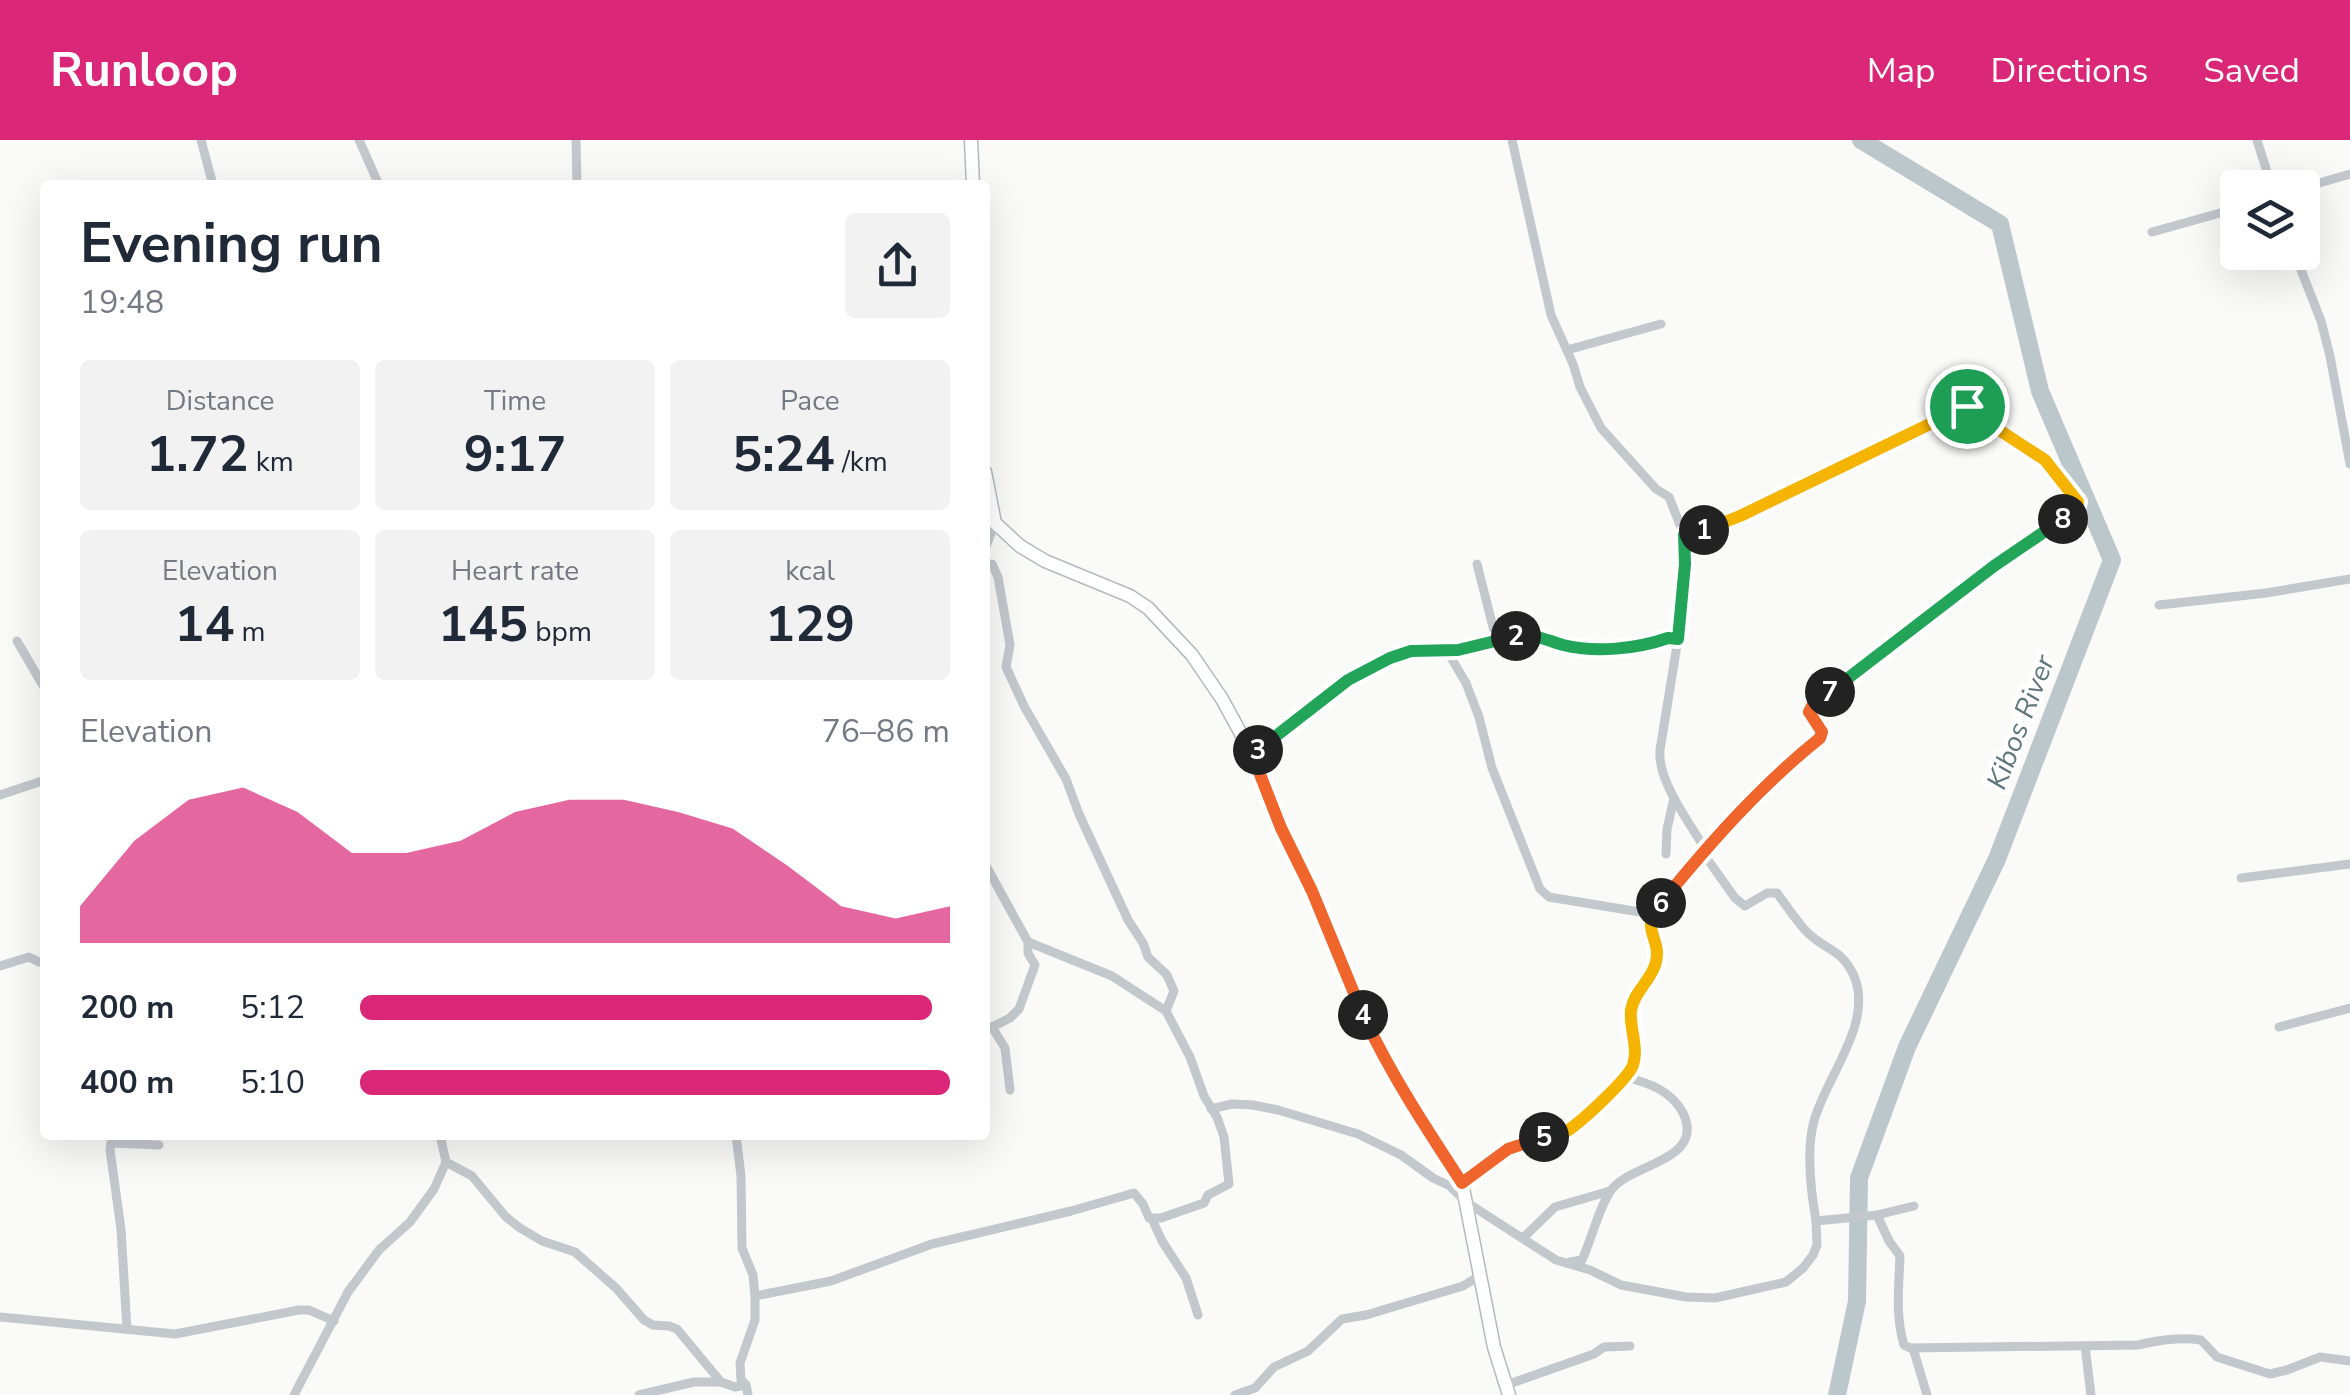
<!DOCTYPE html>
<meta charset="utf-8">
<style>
:root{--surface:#fff;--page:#f2f2f3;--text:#1f2937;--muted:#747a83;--accent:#db2777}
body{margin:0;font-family:"Nunito Sans",sans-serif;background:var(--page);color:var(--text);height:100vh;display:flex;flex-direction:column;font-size:38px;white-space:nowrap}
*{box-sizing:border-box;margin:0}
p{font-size:32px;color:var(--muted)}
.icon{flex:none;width:55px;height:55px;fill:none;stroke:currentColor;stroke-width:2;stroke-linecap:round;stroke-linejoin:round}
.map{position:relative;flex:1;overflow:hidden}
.panel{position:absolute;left:40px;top:40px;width:950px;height:960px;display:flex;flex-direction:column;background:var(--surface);border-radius:10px;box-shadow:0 10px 40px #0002}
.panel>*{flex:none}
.controls{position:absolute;left:2220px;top:30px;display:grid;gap:20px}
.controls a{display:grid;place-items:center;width:100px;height:100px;border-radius:10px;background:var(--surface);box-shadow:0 10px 40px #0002;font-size:50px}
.pin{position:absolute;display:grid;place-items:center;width:85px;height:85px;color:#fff;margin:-42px;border:5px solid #fff;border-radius:50%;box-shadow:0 2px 10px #0007}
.km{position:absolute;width:50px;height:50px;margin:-25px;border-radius:50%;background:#222;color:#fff;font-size:28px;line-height:50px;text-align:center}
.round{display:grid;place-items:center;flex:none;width:105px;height:105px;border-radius:10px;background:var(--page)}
.head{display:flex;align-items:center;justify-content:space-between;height:170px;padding:0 40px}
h1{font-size:55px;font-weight:700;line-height:75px}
.figures{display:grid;grid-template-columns:repeat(3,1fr);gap:15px;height:170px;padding:10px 40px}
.figures div{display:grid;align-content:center;border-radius:10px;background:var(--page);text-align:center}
.figures b{font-size:50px;font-weight:700}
.figures small{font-size:28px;font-weight:400}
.figures p{font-size:28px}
.chart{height:280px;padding:20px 40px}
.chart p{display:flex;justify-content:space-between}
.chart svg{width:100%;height:180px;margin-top:10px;fill:var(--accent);opacity:.7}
ul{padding:0 40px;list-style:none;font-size:32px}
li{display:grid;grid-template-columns:160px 120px 1fr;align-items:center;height:75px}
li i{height:25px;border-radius:12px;background:var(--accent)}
header{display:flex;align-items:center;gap:60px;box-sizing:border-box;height:140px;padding:0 50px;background:var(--accent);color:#fff}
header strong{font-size:48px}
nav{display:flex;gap:55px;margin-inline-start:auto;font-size:35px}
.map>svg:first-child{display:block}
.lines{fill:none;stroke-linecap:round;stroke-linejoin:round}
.river{stroke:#bbc7cb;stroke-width:18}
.secondary-casing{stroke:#b3babf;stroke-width:15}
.minor{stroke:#c3c8cc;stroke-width:9}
.secondary{stroke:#fff;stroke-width:12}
.split-1-casing{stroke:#fff;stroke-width:20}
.split-2-casing{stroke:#fff;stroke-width:20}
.split-3-casing{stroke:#fff;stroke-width:20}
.split-4-casing{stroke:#fff;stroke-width:20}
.split-5-casing{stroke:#fff;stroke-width:20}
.split-6-casing{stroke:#fff;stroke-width:20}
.split-7-casing{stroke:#fff;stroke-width:20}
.split-8-casing{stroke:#fff;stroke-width:20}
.split-9-casing{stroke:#fff;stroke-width:20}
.split-1{stroke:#f5b400;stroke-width:12}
.split-2{stroke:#22a559;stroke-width:12}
.split-3{stroke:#22a559;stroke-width:12}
.split-4{stroke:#f0652b;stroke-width:12}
.split-5{stroke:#f0652b;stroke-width:12}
.split-6{stroke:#f5b400;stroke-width:12}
.split-7{stroke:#f0652b;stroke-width:12}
.split-8{stroke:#22a559;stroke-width:12}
.split-9{stroke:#f5b400;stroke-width:12}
.labels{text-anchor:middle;stroke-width:10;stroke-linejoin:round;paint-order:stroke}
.water-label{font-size:28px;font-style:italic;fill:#60757c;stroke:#fff}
</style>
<header>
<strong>Runloop</strong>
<nav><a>Map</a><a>Directions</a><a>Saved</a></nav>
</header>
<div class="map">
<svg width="2350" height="1255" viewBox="0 0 2350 1255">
<rect width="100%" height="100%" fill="#fafaf8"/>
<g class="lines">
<path class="river" d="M1837,1255L1857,1161L1859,1038L1907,907L1997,719L2112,420L2040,251L2000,84L1861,0"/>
<g class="secondary-casing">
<g id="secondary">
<path d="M971,0L973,45"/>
<path d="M985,332L995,383L1020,406L1045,421L1130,456L1148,468L1192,515L1222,559L1252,614L1281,688L1312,751L1347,839L1379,910L1414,970L1462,1043L1494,1207L1509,1255"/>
</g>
</g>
<g class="minor">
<path d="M201,0L213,45"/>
<path d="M359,0L379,45"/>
<path d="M576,0L577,45"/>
<path d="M1512,0L1551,175L1573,224L1580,247L1601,288L1656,349L1669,357L1684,395L1685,424L1678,499L1660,610C1657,641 1690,683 1705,709"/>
<path d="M2257,0L2272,48"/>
<path d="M2302,48L2350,34"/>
<path d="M2152,92L2238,68"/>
<path d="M2294,112L2321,181L2330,216L2350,324"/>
<path d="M1567,210L1661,184"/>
<path d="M985,409L995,383"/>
<path d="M1477,424L1496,499"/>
<path d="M2159,465L2266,453L2350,439"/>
<path d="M17,501L45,549"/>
<path d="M1447,511L1466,543L1479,577L1492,628L1540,749L1549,757L1652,774"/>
<path d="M1252,614L1347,540L1391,518L1411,511L1458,510L1496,499L1526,494L1585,508L1608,509L1659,501L1668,498L1678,499"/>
<path d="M0,655L45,640"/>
<path d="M1703,713L1735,758L1745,766L1767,753H1777C1786,765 1795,779 1805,790C1823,810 1842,808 1854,836C1874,883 1826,937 1814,981C1806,1010 1811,1052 1816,1081"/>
<path d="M1666,714L1667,689L1674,658"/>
<path d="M985,724L1028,802V813L1035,825L1019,869L1010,878L992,887"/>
<path d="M2241,738L2350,724"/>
<path d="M1652,774C1703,712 1756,648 1820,598L1822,593L1809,573L1812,565L1994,425L2076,370L2078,362L2045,320L1990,284L1969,265L1740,376L1710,389L1684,395"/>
<path d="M1028,802L1112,836L1166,871"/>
<path d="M0,826L29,817L39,822"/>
<path d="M2279,887L2350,868"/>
<path d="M985,890L992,887L1005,908L1010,950"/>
<path d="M1211,969L1232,964L1253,965L1278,970L1358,994L1401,1015L1433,1038L1450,1046L1466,1062L1556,1120L1590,1130L1621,1145L1686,1157L1715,1158L1786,1142L1803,1128L1813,1115L1817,1105L1816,1081L1877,1075L1914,1066"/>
<path d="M112,995L110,1010L121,1089L127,1189"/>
<path d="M736,995L741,1036L742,1108L753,1135L755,1156V1180L740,1223L741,1240L746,1245L748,1255"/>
<path d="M112,1003L159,1005"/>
<path d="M446,1022L472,1036L506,1077L520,1088L542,1101L575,1112L616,1148L644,1180L653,1185L669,1186L677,1189L721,1242L735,1247L746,1245"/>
<path d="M1462,1043L1509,1009L1536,999L1563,994L1626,937L1633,923L1631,870L1637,852L1645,843L1657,817L1651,781L1652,746"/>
<path d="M1877,1075L1889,1101L1900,1116C1899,1146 1895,1175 1904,1205L1910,1208L2138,1205C2160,1200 2179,1197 2201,1200L2217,1217L2270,1234L2287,1230L2320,1217L2350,1221"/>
<path d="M1152,1079L1162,1101L1186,1138L1198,1175"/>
<path d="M1523,1098L1555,1067L1610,1051"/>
<path d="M1570,1122L1582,1120C1591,1101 1600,1064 1612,1049C1631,1024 1706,1020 1683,973C1671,950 1648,943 1626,937"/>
<path d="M755,1156L831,1141L932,1104L1071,1071L1134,1053L1143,1064L1149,1078H1161L1204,1063L1208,1055L1229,1044L1224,997L1217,977L1204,956L1190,917L1166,871L1174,851L1167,835L1148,817L1143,803L1128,780L1079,674L1066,639L1024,566L1006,527L1010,505L998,437L992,424L985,425"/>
<path d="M0,1177L175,1194L299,1170H309L334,1181"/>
<path d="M2085,1206L2091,1255"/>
<path d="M1913,1208L1927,1255"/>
<path d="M1506,1245L1594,1214L1604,1207L1630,1206"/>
<path d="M294,1255L348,1152L379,1110L410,1082L434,1049L446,1022L440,995"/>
<path d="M639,1255L694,1242H721"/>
<path d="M1235,1255L1255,1248L1274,1227L1308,1211L1342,1179L1366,1175L1463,1146L1481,1135"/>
</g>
<use href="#secondary" class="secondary"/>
</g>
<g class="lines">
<g class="split-1-casing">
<path id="split-1" d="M1704,390L1740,376L1967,266"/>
</g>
<g class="split-2-casing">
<path id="split-2" d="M1516,496C1534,493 1546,500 1563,505C1595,513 1637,509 1668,498L1678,499L1685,424L1684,395L1704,390"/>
</g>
<g class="split-3-casing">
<path id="split-3" d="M1258,610L1348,540L1390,518L1411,511L1458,510L1516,496"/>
</g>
<g class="split-4-casing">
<path id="split-4" d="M1258,610L1252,614L1281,688L1312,751L1363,875"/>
</g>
<g class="split-5-casing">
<path id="split-5" d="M1363,875C1391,935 1426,988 1462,1043L1508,1009L1544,997"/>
</g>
<g class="split-6-casing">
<path id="split-6" d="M1544,997C1552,996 1560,995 1567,991C1581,982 1628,939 1633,925C1639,907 1629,888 1631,870C1634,851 1652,840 1656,822C1662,797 1638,789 1661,763"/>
</g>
<g class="split-7-casing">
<path id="split-7" d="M1661,763C1709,704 1760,646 1820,598L1822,592L1809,572L1812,566L1830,552"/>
</g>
<g class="split-8-casing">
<path id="split-8" d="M1830,552L1994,426L2063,379"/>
</g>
<g class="split-9-casing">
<path id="split-9" d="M1967,266H1971L1990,284L2045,320L2078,362L2076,370L2063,379"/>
</g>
<use href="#split-1" class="split-1"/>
<use href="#split-2" class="split-2"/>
<use href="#split-3" class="split-3"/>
<use href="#split-4" class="split-4"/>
<use href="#split-5" class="split-5"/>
<use href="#split-6" class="split-6"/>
<use href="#split-7" class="split-7"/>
<use href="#split-8" class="split-8"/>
<use href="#split-9" class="split-9"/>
</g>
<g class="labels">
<g class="water-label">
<text transform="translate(2020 582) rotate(-69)" y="10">Kibos River</text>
</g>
</g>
</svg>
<div class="controls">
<a><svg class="icon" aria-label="layers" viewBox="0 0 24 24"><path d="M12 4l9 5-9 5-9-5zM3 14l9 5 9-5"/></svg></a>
</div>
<div class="pin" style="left:1967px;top:266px;background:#1e9e55"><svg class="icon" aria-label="arrive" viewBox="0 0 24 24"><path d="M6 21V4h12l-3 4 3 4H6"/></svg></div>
<b class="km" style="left:1704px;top:390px">1</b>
<b class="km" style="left:1516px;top:496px">2</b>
<b class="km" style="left:1258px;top:610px">3</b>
<b class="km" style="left:1363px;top:875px">4</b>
<b class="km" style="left:1544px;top:997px">5</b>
<b class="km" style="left:1661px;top:763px">6</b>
<b class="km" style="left:1830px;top:552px">7</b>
<b class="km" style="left:2063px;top:379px">8</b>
<section class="panel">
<div class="head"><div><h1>Evening run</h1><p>19:48</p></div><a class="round"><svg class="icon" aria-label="share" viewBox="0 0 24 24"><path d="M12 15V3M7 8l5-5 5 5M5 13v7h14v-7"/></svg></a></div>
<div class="figures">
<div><p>Distance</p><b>1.72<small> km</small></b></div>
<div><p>Time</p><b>9:17</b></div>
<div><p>Pace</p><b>5:24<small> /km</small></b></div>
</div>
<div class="figures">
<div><p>Elevation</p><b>14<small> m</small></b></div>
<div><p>Heart rate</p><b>145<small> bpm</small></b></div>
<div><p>kcal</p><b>129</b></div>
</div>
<div class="chart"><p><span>Elevation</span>76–86 m</p>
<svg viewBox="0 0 160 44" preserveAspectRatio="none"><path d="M0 44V35L10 19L20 9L30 6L40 12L50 22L60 22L70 19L80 12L90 9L100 9L110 12L120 16L130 25L140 35L150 38L160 35V44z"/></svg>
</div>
<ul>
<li><b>200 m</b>5:12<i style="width:97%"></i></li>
<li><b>400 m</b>5:10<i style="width:100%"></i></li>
</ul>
</section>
</div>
